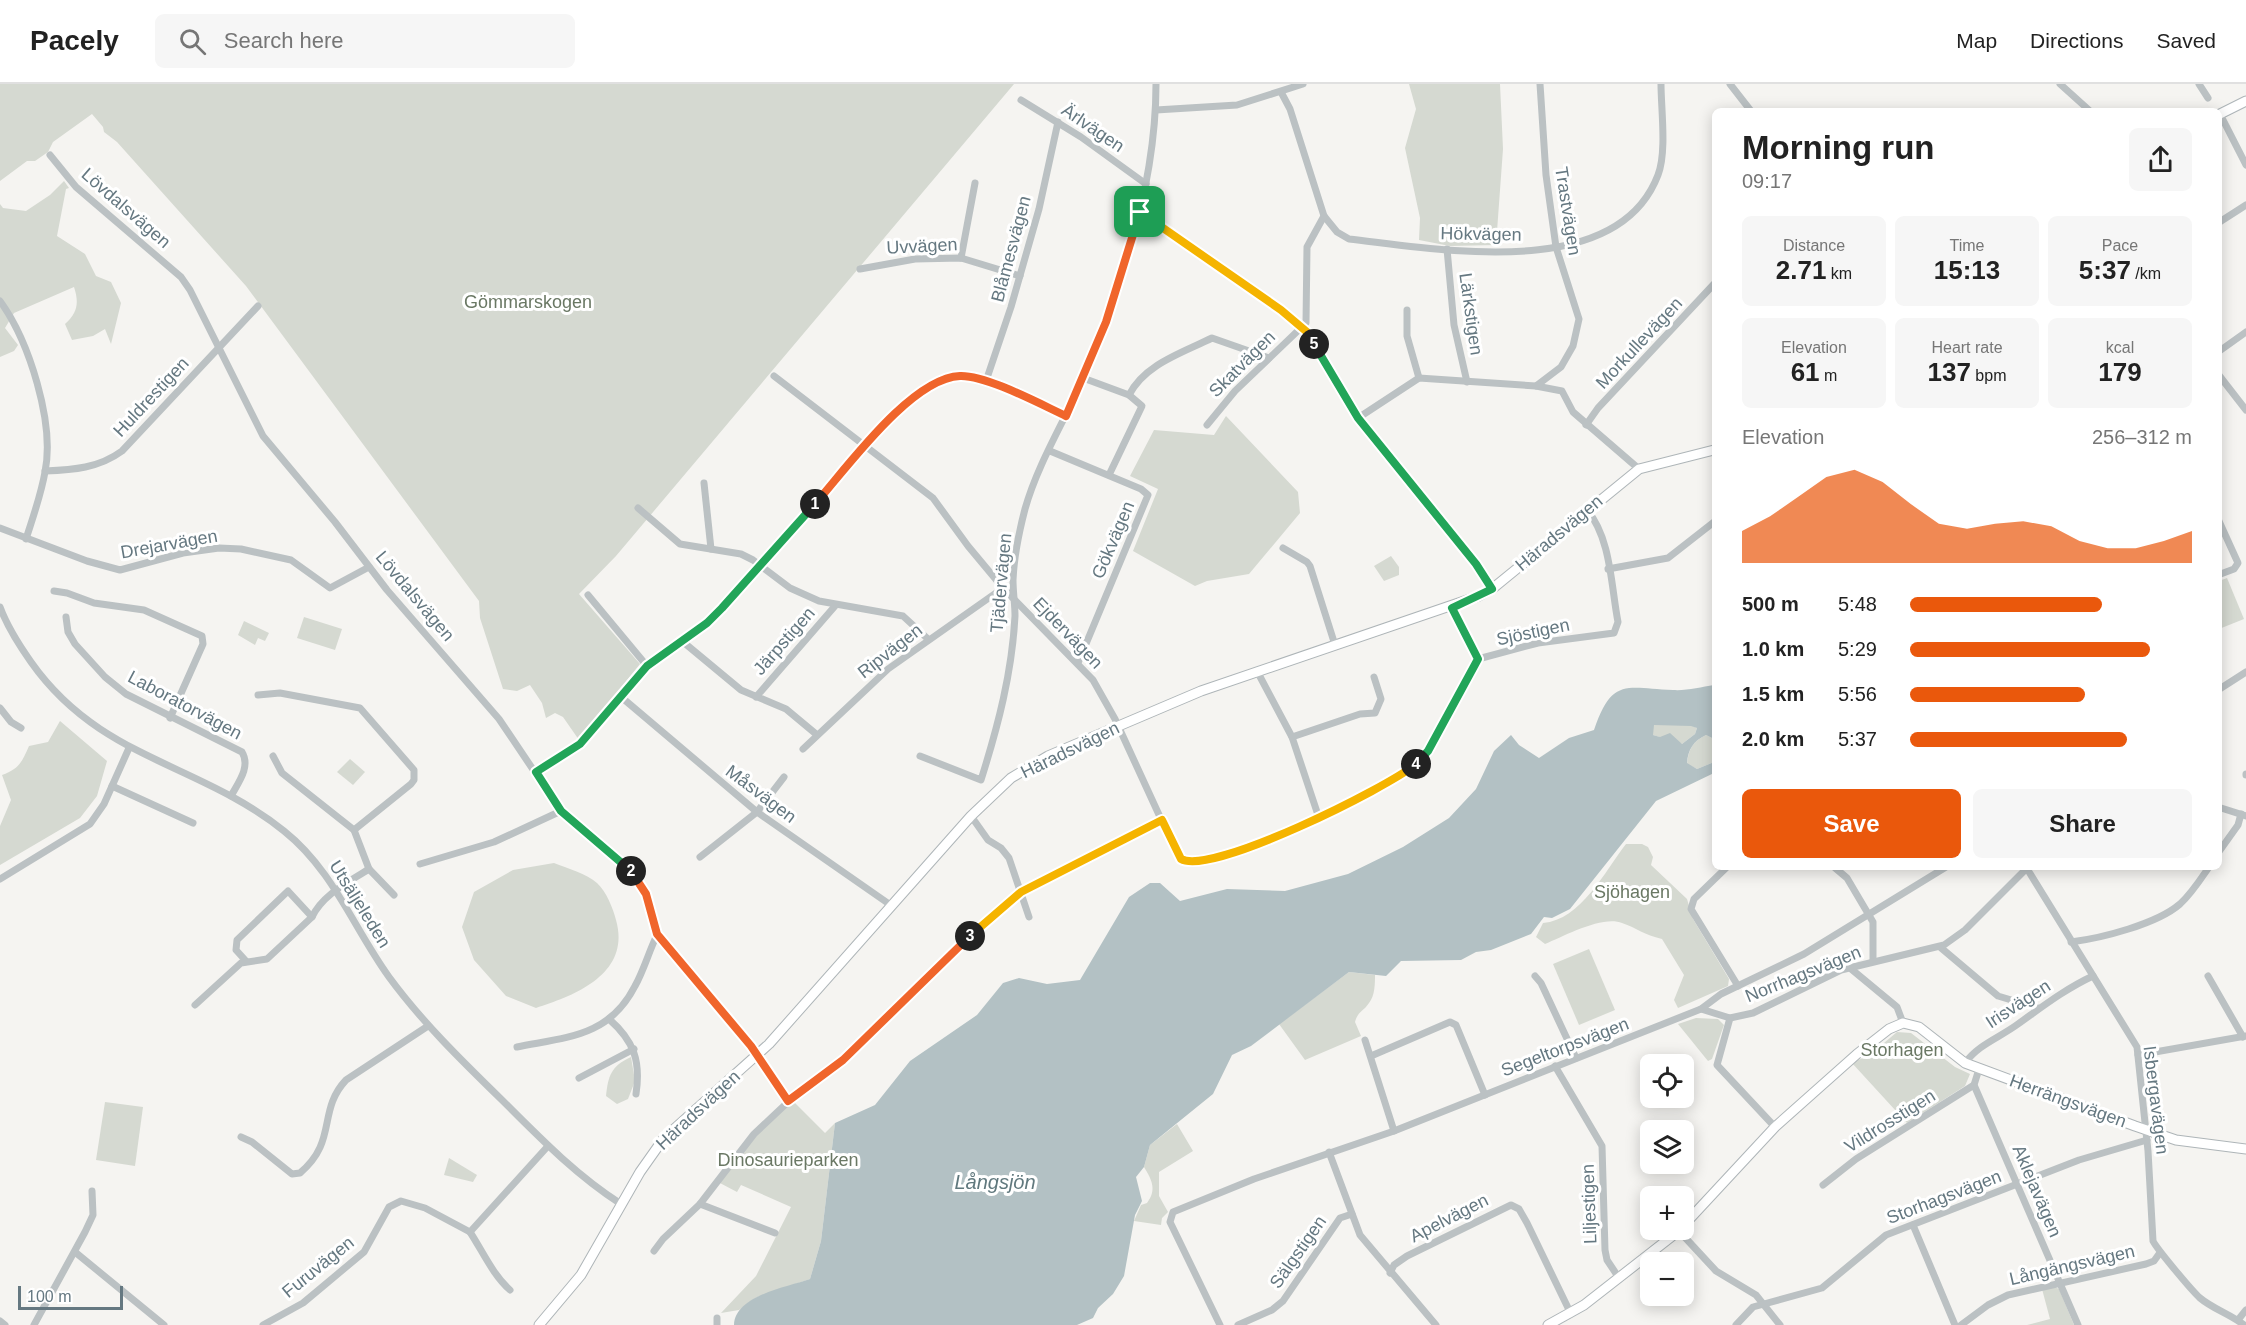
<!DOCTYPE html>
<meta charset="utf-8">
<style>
:root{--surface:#fff;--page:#f6f6f6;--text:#222;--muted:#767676;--line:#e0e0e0;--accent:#ea580c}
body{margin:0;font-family:Helvetica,sans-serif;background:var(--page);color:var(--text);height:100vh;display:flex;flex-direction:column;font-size:22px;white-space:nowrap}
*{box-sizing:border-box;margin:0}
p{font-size:20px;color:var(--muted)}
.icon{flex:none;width:33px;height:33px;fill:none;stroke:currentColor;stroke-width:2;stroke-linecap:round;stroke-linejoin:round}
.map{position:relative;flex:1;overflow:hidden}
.sheet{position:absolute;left:1712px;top:24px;width:510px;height:762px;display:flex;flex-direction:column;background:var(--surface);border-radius:9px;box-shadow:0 3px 15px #0003}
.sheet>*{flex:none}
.buttons{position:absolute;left:1640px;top:970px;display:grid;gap:12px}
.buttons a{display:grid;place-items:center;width:54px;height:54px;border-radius:9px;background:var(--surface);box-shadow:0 3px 15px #0003;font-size:30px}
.scale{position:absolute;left:18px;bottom:15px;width:105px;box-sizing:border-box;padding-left:6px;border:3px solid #657881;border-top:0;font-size:16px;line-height:21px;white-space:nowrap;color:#657881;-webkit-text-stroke:4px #fff;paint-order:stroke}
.pin{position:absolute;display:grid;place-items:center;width:51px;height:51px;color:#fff;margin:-26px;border-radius:12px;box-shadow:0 3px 9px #0006}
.km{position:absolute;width:30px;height:30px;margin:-15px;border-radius:50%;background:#222;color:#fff;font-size:16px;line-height:30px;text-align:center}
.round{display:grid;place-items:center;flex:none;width:63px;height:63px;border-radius:9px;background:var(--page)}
.head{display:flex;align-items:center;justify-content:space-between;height:102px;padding:0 30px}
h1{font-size:33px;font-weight:700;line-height:45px}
.metrics{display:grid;grid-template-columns:repeat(3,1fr);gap:9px;height:102px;padding:6px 30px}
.metrics div{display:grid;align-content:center;border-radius:9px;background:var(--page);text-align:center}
.metrics b{font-size:26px;font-weight:700}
.metrics small{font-size:16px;font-weight:400}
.metrics p{font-size:16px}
.chart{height:168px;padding:12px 30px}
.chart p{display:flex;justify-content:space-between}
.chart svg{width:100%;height:108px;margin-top:6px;fill:var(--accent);opacity:.7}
.primary-button{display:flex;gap:12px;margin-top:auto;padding:12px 30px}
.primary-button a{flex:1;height:69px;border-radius:9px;background:var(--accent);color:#fff;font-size:24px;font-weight:700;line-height:69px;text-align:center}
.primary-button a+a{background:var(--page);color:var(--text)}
ul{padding:0 30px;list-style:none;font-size:20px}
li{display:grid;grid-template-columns:96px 72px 1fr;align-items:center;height:45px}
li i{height:15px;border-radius:8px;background:var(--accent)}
header{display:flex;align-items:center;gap:36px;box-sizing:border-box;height:84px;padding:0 30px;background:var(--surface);border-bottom:2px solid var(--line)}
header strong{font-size:28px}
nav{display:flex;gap:33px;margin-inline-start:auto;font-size:21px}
.search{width:420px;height:54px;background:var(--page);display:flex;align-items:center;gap:15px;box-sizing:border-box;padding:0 21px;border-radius:9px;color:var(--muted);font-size:22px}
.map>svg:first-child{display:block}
.green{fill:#d5d9d1}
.water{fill:#b3c1c4;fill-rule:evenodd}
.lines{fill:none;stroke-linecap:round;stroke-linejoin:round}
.secondary-casing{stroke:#aeb5b8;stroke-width:11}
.street{stroke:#bbc1c3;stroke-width:7}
.secondary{stroke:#fff;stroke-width:9}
.split-1-casing{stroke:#fff;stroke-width:12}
.split-2-casing{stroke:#fff;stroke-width:12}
.split-3-casing{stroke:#fff;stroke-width:12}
.split-4-casing{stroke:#fff;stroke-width:12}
.split-5-casing{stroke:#fff;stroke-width:12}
.split-6-casing{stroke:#fff;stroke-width:12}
.split-1{stroke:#f0652b;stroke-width:8}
.split-2{stroke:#22a559;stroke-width:8}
.split-3{stroke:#f0652b;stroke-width:8}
.split-4{stroke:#f5b400;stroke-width:8}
.split-5{stroke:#22a559;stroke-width:8}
.split-6{stroke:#f5b400;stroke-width:8}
.labels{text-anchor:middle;stroke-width:6;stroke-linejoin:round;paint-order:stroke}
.street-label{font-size:18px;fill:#657881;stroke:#fff}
.park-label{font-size:18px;fill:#6a7864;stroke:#fff}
.water-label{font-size:20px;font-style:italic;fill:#61797e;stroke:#fff}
</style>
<header>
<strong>Pacely</strong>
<div class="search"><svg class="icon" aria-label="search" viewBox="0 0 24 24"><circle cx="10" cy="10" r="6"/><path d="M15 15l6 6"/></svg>Search here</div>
<nav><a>Map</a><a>Directions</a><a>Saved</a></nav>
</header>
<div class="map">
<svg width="2246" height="1241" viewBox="0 0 2246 1241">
<rect width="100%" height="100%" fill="#f5f4f1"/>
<g class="green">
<path d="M0,0H1014L616,472L579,510L640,580L579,656L563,633L555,629L546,634L542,619L530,601L517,607L503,605L480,534L479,517L246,202L117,58L104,48L103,43L92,30L53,58L48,68L35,77H27L0,97Z"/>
<path d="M1409,0H1500L1503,65L1496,161L1450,162L1419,156L1420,134L1405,64L1416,25Z"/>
<path d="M64,97L69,104L66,105L57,152L85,170L96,192L111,198L121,219L111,260L105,245L93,252L72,256L65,240C78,229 79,218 74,203L14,229L5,244L18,261L14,267L0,273V120L3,124L26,127L50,111Z"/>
<path d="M1226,332L1298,408L1300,429L1249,490L1207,497L1195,502L1133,467L1158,405L1130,392L1154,346L1214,351Z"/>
<path d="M1391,472L1399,483V491L1384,497L1374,482Z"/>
<path d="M2227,494L2244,535L2219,545V497Z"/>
<path d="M304,533L342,545L335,566L297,554Z"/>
<path d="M244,537L269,549L265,557L258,554L255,561L238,551Z"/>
<path d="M60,637L107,677L97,712L80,734L0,781V742L11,716L2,691C19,685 22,678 29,662L48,658Z"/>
<path d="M1653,641H1691L1697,644L1695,650L1682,660L1653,651Z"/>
<path d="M1706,651L1714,655V678L1697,685L1687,680C1688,666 1693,657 1706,651Z"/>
<path d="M350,675L365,688L353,701L337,688Z"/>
<path d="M1626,760H1642L1648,763L1653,773L1651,781L1687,815L1693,835L1729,895L1728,902L1678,924L1674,916L1684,891L1662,855C1644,851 1637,844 1622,839C1603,831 1564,852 1545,860L1536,853L1543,839C1581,836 1605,787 1626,760Z"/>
<path d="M554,779C567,784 587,790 597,799C606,807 613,824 616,836C631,889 577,911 536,924L506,912L474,876L462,843L474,808L513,786Z"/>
<path d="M1589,865L1615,926L1579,941L1553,880Z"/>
<path d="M1349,888L1375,891C1375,899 1375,912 1369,919C1363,928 1358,927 1355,938L1361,952L1305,976L1279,940Z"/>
<path d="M1696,934L1718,935L1724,941L1712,975L1708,977L1678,940Z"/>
<path d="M1897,948L1911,949L1955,983L1970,990L1965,1002L1907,1039L1852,979L1871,970Z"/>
<path d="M631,973L635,997L628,1015L617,1020L606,1012C608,992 611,982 631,973Z"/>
<path d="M791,1015L825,1049L835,1039L821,1157L810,1195L755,1214L739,1226L721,1229L756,1192L791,1123L741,1101L737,1108L718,1098L754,1050Z"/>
<path d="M105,1018L143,1023L135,1082L96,1076Z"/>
<path d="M1177,1040L1193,1067L1159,1088V1112L1168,1128L1162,1134L1161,1141L1134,1137L1141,1121L1147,1119C1157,1106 1152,1096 1144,1083L1150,1061Z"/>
<path d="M449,1074L477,1091L473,1098L444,1091Z"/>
<path d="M2053,1202L2059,1205L2074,1241H2027L2050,1235L2042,1205Z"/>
</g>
<path class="water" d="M1714,601V655L1706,651C1693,657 1688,666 1687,679L1697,685L1714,678V689L1656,717L1570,825L1552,834L1544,833L1531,850L1491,866L1476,868L1461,876L1401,877L1386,892L1349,888L1251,962L1232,971L1213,1010L1150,1061L1144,1083L1136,1093L1142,1117L1135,1131L1124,1192L1113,1210L1098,1224L1093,1234L1077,1241H734C735,1211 788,1203 810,1195L821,1157L835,1039L875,1021L910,977L977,931L1003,899L1019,894L1047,900L1080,896L1129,813L1150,799H1160L1180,817L1227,805L1285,807L1348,790L1403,763L1449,734L1476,705L1494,667L1511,651L1519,661L1539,674L1569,654L1594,646C1612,593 1626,604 1673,606C1686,607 1701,603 1714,601ZM1691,642L1697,644L1695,650L1682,660L1670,649L1660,653L1653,651L1654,641Z"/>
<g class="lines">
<g class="secondary-casing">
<g id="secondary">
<path d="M2218,31L2246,17"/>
<path d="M1683,1142L1775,1043L1857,970L1889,945L1903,939L1919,943L1965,979L2135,1042L2176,1056L2246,1065"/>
<path d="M539,1241L581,1191L640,1088L664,1054L769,960L971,732L1011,694L1048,672L1201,607L1479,512L1492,505L1639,385L1714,366"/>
<path d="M1548,1241L1584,1221L1680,1146"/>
</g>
</g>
<g class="street">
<path d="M1730,0L1751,27"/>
<path d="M2060,0L2090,27"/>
<path d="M2199,0L2208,14"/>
<path d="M1281,8L1290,25L1324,132L1337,148L1349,155C1438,165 1617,199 1658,91C1667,68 1661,25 1661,0"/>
<path d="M1021,16L1081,53L1146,100"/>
<path d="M1156,26L1237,21L1303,0"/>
<path d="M2220,30L2246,81"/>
<path d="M50,71L76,103L181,193L190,206L263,352L335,438L387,506L499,635L561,727L637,795L647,813L657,851L751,962L788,1018"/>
<path d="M1140,127L1281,226L1307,248L1358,334L1476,480L1492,505"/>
<path d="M2218,139L2246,121"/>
<path d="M1447,165L1454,241L1467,298"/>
<path d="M961,174L975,99"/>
<path d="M860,185L915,175L961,174L1020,192"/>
<path d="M0,217C29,257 55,339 45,388C41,411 33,433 26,455"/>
<path d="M1407,226V252L1419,294"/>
<path d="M2218,268L2246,248"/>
<path d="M2218,290L2246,326"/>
<path d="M774,292L933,414L968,462L1003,504L1093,596L1115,635L1177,770L1181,775L1191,779L1246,765L1310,738L1413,683L1428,667L1478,575L1538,559L1614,549L1618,538C1611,502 1611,454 1587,426"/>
<path d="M1083,294L1129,311L1142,322L1109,391"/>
<path d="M986,297L1011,223L1039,125L1058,38"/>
<path d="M1536,302L1562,307L1573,328L1639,385"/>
<path d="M1129,311C1145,280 1182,269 1212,254L1269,274"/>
<path d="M1358,334L1419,294L1536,302L1561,283L1573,262L1579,235L1556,163L1546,91L1540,0"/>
<path d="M1207,341L1235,307L1306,239L1307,163L1324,132"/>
<path d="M1586,341L1598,324L1714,200"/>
<path d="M1050,367L1141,405L1148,411L1078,579"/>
<path d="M45,387C73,386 99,384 122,367L258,222"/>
<path d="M704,399L711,465"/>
<path d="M638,424L680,460L741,470L753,476L790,504L819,517L903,532L928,555"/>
<path d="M2218,435L2238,479L2234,485L2218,491"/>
<path d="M0,444L87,477L120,486L183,469L219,464L241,465L291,476L330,504L369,483"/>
<path d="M1283,464L1307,478L1310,482L1335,561"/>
<path d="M1608,485L1668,474L1714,438"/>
<path d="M54,507L67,509L94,519L144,526L202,552L203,560L170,634"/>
<path d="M588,511L647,582"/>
<path d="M0,523C7,542 19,561 31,578C100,676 198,678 284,747C333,786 353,843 389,893C422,938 462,977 502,1016C540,1054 576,1091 621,1120"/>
<path d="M1452,523L1478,575"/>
<path d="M66,533L68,548L75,560L105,593L126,610L242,668C251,683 238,699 231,712"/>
<path d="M682,557L741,606L786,625L816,650"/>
<path d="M1257,587L1292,653L1319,734"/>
<path d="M2218,606L2246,588"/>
<path d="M258,611L280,609L360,624L414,686V696L411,700L354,746"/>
<path d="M620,612L757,728L892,822"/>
<path d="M756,613L835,522"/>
<path d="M0,624L11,638L21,644"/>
<path d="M1292,653L1360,630L1375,629L1381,615L1374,593"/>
<path d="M803,665L888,585L1003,504"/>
<path d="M273,672L282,689L354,746L369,785L394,811"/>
<path d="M920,672L981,696C998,642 1012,589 1015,532C1015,520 1013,508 1013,496C1014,472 1019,448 1025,425C1038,379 1065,336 1084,293C1122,204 1156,97 1156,0"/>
<path d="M536,688L580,660L647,582L707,539L722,524L902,322C918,311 933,299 951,294C976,286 1041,320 1066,332"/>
<path d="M2246,691V690"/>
<path d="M112,702L193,739"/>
<path d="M2218,723L2246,732"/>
<path d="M971,732L988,756L1001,764L1009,774L1029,833"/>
<path d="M2218,769L2238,741L2241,730"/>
<path d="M700,773L757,728L784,693"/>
<path d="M420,780L494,758L561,727"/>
<path d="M1727,783L1694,815L1691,825L1738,902"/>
<path d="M1834,783L1847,794L1873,838V877"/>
<path d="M2026,783L2137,963L2148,1067L2153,1157C2157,1165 2192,1207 2200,1214C2213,1225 2230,1230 2244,1241"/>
<path d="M0,795L90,740L104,720L129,664"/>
<path d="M2071,858C2102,854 2157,840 2180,820C2192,809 2200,796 2209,783"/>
<path d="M1940,863L1998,912L2038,924"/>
<path d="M246,877L236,866L237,856L288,807L312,833"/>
<path d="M1850,884L1897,923L1903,939"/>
<path d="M1535,892L1541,899L1576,974"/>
<path d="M2208,892L2243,953"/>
<path d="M195,921L241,879L267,875L312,833C323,810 349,798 369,785"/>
<path d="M1701,925L1730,934L1753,929L1841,886L1944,861L1965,846L2028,783"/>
<path d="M1730,934L1717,981L1775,1043"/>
<path d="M609,935C634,957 641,977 636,1010"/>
<path d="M1365,956L1394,1047"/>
<path d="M517,963C567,953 609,953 635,902C644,886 649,867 657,851"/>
<path d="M2138,971L2246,952"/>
<path d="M1371,972L1450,938L1456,941L1485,1011"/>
<path d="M1965,979C1979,960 1999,954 2018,940C2042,923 2065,905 2093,892"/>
<path d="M1555,982L1602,1062L1605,1166L1607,1176L1619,1194"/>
<path d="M1979,985L1974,1001L2078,1241"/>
<path d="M579,994L634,965"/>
<path d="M241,1053L252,1058L292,1090L300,1089C338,1057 317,1027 346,996L428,942"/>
<path d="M1329,1068L1360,1151L1436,1241"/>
<path d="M1823,1101L1856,1075L1974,1001"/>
<path d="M700,1120L775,1149"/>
<path d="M1913,1141L1955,1241"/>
<path d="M1679,1147L1716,1187L1756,1211L1780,1241"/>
<path d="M470,1148C483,1168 493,1191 510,1206"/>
<path d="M654,1167L663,1155L700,1120L754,1050L788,1018L843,976L994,829L1021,809L1162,736"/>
<path d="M75,1168L164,1241"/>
<path d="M1390,1189L1394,1181L1407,1172L1511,1121L1519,1125L1527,1139L1571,1230"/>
<path d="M2238,1236L2246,1226"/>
<path d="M0,1237L5,1241"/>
<path d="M34,1241L85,1148L93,1131L92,1107"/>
<path d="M263,1241L303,1219L364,1168L389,1123L401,1117L425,1124L470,1148L548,1062"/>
<path d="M717,1241V1234"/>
<path d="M1220,1241L1170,1138L1173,1128L1254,1095L1394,1047L1701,925L1721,910L1804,870L1946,783"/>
<path d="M1238,1241L1272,1226L1283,1217L1340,1134L1352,1130"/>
<path d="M1736,1241L1753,1223L1822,1204L1886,1151L2079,1076L2147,1056"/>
<path d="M1961,1241L1988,1221L2008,1211L2146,1180L2154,1177L2159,1170"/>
</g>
<use href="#secondary" class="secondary"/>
</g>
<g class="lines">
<g class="split-1-casing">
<path id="split-1" d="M815,420C846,385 911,294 960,292C986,291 1040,320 1066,332L1106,238L1140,128"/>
</g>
<g class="split-2-casing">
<path id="split-2" d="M631,787L561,727L536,688L580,660L647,582L707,539L722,524L815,420"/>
</g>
<g class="split-3-casing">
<path id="split-3" d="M631,787L646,810L657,850L751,962L788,1017L843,976L970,852"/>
</g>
<g class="split-4-casing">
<path id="split-4" d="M970,852L1021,808L1162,736L1181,775C1211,792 1387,704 1416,680"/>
</g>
<g class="split-5-casing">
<path id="split-5" d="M1314,260L1358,334L1476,480L1492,505L1452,524L1478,575L1428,667L1416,680"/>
</g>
<g class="split-6-casing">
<path id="split-6" d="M1140,128L1281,226L1307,248L1314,260"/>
</g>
<use href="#split-1" class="split-1"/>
<use href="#split-2" class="split-2"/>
<use href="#split-3" class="split-3"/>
<use href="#split-4" class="split-4"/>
<use href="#split-5" class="split-5"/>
<use href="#split-6" class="split-6"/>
</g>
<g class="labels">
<g class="street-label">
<text transform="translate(1093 44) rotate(34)" y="6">Ärlvägen</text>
<text transform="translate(126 124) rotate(41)" y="6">Lövdalsvägen</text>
<text transform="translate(1568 127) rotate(81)" y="6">Trastvägen</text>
<text transform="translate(1481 150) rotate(1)" y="6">Hökvägen</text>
<text transform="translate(922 162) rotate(-3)" y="6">Uvvägen</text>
<text transform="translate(1011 165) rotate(-75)" y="6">Blåmesvägen</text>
<text transform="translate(1471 230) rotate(82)" y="6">Lärkstigen</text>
<text transform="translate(1639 259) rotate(-47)" y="6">Morkullevägen</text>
<text transform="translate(1242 280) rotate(-45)" y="6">Skatvägen</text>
<text transform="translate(151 313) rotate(-47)" y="6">Huldrestigen</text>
<text transform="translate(1559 449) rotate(-40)" y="6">Häradsvägen</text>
<text transform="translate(1113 456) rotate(-67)" y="6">Gökvägen</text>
<text transform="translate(169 460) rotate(-10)" y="6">Drejarvägen</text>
<text transform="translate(1001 499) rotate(-85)" y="6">Tjädervägen</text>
<text transform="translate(415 512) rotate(50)" y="6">Lövdalsvägen</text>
<text transform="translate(1533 548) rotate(-12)" y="6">Sjöstigen</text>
<text transform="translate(1068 549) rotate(46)" y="6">Ejdervägen</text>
<text transform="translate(784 557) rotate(-49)" y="6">Järpstigen</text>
<text transform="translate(890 567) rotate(-38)" y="6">Ripvägen</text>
<text transform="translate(185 621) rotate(28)" y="6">Laboratorvägen</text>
<text transform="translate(1070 666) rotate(-26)" y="6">Häradsvägen</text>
<text transform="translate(761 710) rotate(37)" y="6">Måsvägen</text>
<text transform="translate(360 820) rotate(58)" y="6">Utsäljeleden</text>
<text transform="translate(1803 890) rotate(-22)" y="6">Norrhagsvägen</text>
<text transform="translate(2018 920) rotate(-33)" y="6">Irisvägen</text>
<text transform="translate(1565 963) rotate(-21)" y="6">Segeltorpsvägen</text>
<text transform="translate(2156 1016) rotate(83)" y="6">Isbergavägen</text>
<text transform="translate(2068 1017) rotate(20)" y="6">Herrängsvägen</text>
<text transform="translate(698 1026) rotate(-43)" y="6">Häradsvägen</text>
<text transform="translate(1890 1037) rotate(-32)" y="6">Vildrosstigen</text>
<text transform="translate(2037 1107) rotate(67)" y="6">Aklejavägen</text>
<text transform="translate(1944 1113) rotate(-21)" y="6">Storhagsvägen</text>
<text transform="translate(1589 1120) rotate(-92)" y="6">Liljestigen</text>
<text transform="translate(1449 1134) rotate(-27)" y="6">Apelvägen</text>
<text transform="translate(1298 1168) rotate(-55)" y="6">Sälgstigen</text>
<text transform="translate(2072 1181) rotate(-13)" y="6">Långängsvägen</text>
<text transform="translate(318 1183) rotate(-39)" y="6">Furuvägen</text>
</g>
<g class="park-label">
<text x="528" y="224">Gömmarskogen</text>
<text x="1632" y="814">Sjöhagen</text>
<text x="1902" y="972">Storhagen</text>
<text x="788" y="1082">Dinosaurieparken</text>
</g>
<g class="water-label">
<text x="995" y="1105">Långsjön</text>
</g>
</g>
</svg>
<div class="buttons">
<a><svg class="icon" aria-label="locate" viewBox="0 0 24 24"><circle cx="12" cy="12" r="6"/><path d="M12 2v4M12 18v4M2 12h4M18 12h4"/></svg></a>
<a><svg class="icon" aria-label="layers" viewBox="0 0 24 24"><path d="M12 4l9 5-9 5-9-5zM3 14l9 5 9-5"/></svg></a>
<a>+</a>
<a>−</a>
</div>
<div class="scale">100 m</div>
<div class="pin" style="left:1140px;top:128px;background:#1e9e55"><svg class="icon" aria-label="arrive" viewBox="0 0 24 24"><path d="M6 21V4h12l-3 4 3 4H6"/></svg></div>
<b class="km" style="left:815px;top:420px">1</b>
<b class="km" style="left:631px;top:787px">2</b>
<b class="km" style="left:970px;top:852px">3</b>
<b class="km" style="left:1416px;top:680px">4</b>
<b class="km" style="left:1314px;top:260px">5</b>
<section class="sheet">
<div class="head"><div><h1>Morning run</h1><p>09:17</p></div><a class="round"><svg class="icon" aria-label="share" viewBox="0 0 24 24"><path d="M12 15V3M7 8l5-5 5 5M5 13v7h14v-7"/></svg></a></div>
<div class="metrics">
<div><p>Distance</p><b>2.71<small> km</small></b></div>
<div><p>Time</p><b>15:13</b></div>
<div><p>Pace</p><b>5:37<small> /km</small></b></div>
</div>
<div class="metrics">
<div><p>Elevation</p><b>61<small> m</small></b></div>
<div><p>Heart rate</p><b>137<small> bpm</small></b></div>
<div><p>kcal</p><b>179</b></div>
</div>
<div class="chart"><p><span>Elevation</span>256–312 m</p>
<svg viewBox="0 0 160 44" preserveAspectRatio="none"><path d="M0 44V31L10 25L20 17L30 9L40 6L50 11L60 20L70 28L80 30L90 28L100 27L110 29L120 35L130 38L140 38L150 35L160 31V44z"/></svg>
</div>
<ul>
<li><b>500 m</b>5:48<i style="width:68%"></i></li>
<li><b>1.0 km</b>5:29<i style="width:85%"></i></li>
<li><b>1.5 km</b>5:56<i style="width:62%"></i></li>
<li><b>2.0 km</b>5:37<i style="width:77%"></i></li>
</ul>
<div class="primary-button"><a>Save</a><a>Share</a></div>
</section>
</div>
